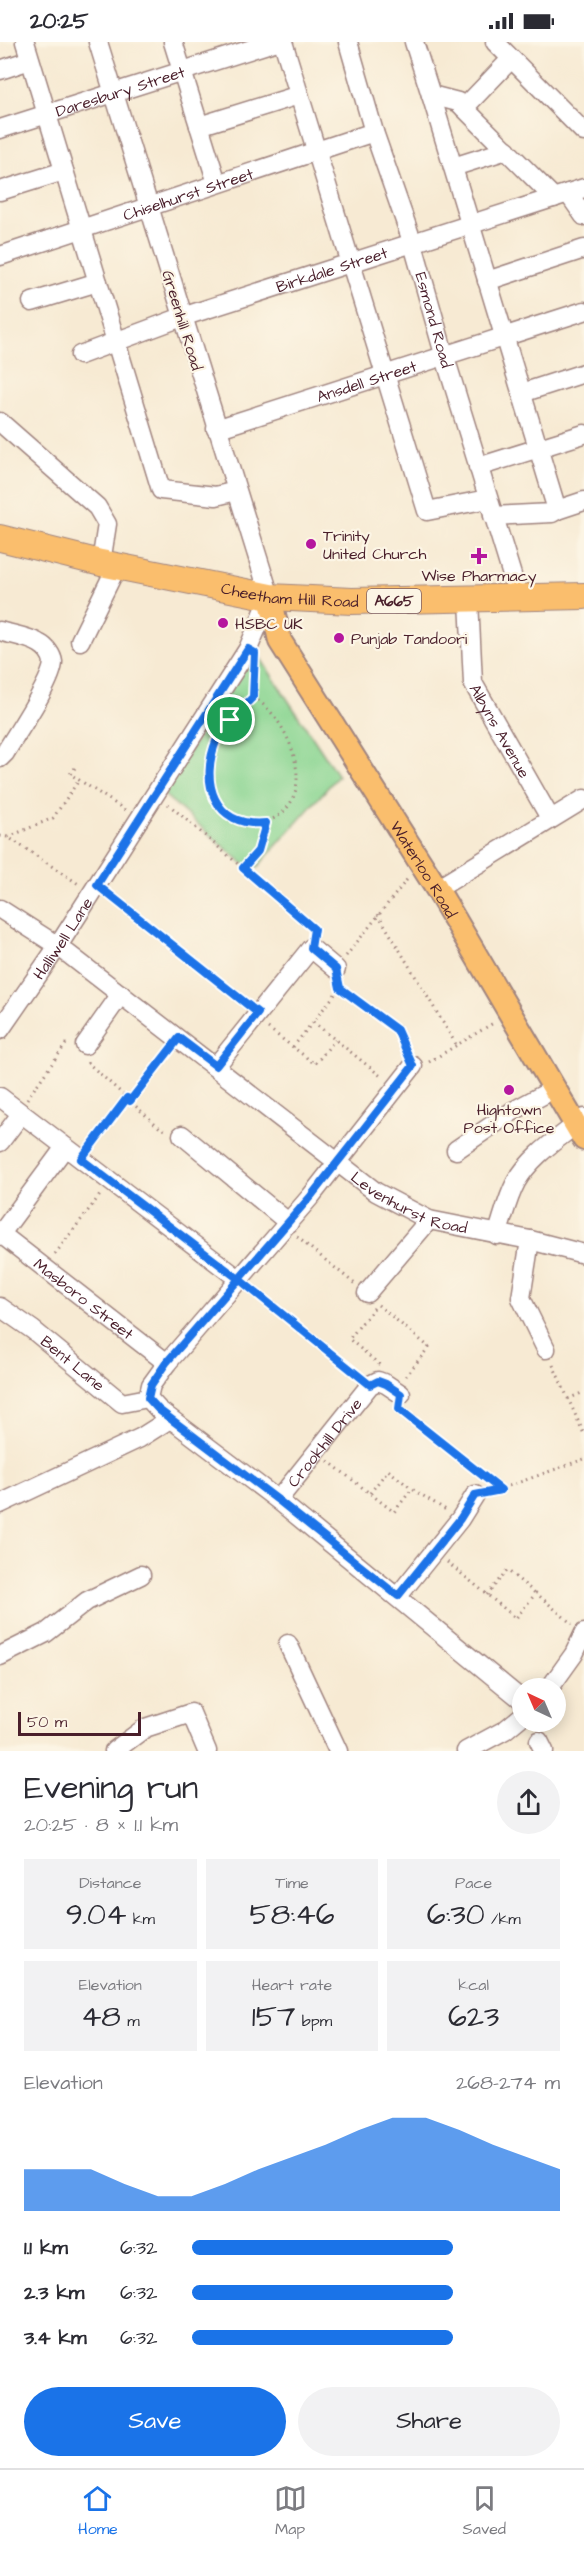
<!DOCTYPE html>
<meta charset="utf-8">
<style>
:root{--surface:#fff;--page:#f2f2f3;--text:#2b2b33;--muted:#7c7c81;--line:#e1e1e2;--accent:#1a73e8}
body{margin:0;font-family:"Architects Daughter",sans-serif;background:var(--page);color:var(--text);height:100vh;display:flex;flex-direction:column;font-size:22px;white-space:nowrap}
*{box-sizing:border-box;margin:0}
p{font-size:20px;color:var(--muted)}
.icon{flex:none;width:33px;height:33px;fill:none;stroke:currentColor;stroke-width:2;stroke-linecap:round;stroke-linejoin:round}
.map{position:relative;height:1709px;overflow:hidden}
.drawer{display:flex;flex-direction:column;background:var(--surface);flex:1}
.drawer>*{flex:none}
.needle{width:39px;rotate:316deg}
.tools{position:absolute;left:512px;top:1636px;display:grid;gap:12px}
.tools a{display:grid;place-items:center;width:54px;height:54px;border-radius:50%;background:var(--surface);box-shadow:0 3px 15px #0003;font-size:30px}
.scale{position:absolute;left:18px;bottom:15px;width:123px;box-sizing:border-box;padding-left:6px;border:3px solid #4a1f2b;border-top:0;font-size:16px;line-height:21px;white-space:nowrap;color:#4a1f2b;-webkit-text-stroke:4px #fcf5e5;paint-order:stroke}
.pin{position:absolute;display:grid;place-items:center;width:51px;height:51px;color:#fff;margin:-26px;border:3px solid #fff;border-radius:50%;box-shadow:0 2px 6px #0007}
.round{display:grid;place-items:center;flex:none;width:63px;height:63px;border-radius:32px;background:var(--page)}
.overview{display:flex;align-items:center;justify-content:space-between;height:102px;padding:0 24px}
h1{font-size:33px;font-weight:600;line-height:45px}
.metrics{display:grid;grid-template-columns:repeat(3,1fr);gap:9px;height:102px;padding:6px 24px}
.metrics div{display:grid;align-content:center;border-radius:0px;background:var(--page);text-align:center}
.metrics b{font-size:30px;font-weight:600}
.metrics small{font-size:16px;font-weight:400}
.metrics p{font-size:16px}
.chart{height:168px;padding:12px 24px}
.chart p{display:flex;justify-content:space-between}
.chart svg{width:100%;height:108px;margin-top:6px;fill:var(--accent);opacity:.7}
.cta{display:flex;gap:12px;margin-top:auto;padding:12px 24px}
.cta a{flex:1;height:69px;border-radius:36px;background:var(--accent);color:#fff;font-size:24px;font-weight:600;line-height:69px;text-align:center}
.cta a+a{background:var(--page);color:var(--text)}
ul{padding:0 24px;list-style:none;font-size:20px}
li{display:grid;grid-template-columns:96px 72px 1fr;align-items:center;height:45px}
li i{height:15px;border-radius:8px;background:var(--accent)}
.status{display:flex;justify-content:space-between;align-items:center;height:42px;padding:0 30px;background:var(--surface);direction:ltr}
.status svg{height:16px;fill:currentColor}
.tabs{display:flex;justify-content:space-around;align-items:center;height:84px;border-top:2px solid var(--line);background:var(--surface);font-size:16px;color:var(--muted)}
.tabs a{display:grid;justify-items:center;gap:3px}
.tabs .active{color:var(--accent)}
.map>svg:first-child{display:block}
.green{fill:#8ad592;stroke:#6a7a5e;stroke-width:1.5}
.lines{fill:none;stroke-linecap:round;stroke-linejoin:round}
.minor-casing{stroke:#a0847f;stroke-width:21}
.major-casing{stroke:#a0847f;stroke-width:26}
.highway-casing{stroke:#a0847f;stroke-width:28}
.path{stroke:#a0847f;stroke-width:3;stroke-dasharray:1.5 4.5;stroke-linecap:butt}
.minor{stroke:#fff;stroke-width:18}
.major{stroke:#fabe6d;stroke-width:22}
.highway{stroke:#fabe6d;stroke-width:26}
.route-casing{stroke:#fff;stroke-width:12}
.route{stroke:#1a73e8;stroke-width:8}
.poi-dot{fill:#b5179e;stroke:#fcf5e5;stroke-width:2}
.labels{text-anchor:middle;stroke-width:4.5;stroke-linejoin:round;paint-order:stroke}
.shield{fill:#fcf5e5;stroke:#7f5f63;stroke-width:1.5}
.shield-label{font-size:15px;font-weight:bold;fill:#4a1f2b}
.street-label{font-size:16px;fill:#4a1f2b;stroke:#fcf5e5}
.poi-label{font-size:16px;fill:#4a1f2b;stroke:#fcf5e5;text-anchor:start}
</style>
<div class="status"><b>20:25</b><svg viewBox="0 0 49 12"><path d="M0 12V9h3v3zM5 12V6h3v6zM10 12V3h3v9zM15 12V0h3v12zM26 1h20v11H26zM47 4h2v5h-2z"/></svg></div>
<div class="map">
<svg width="584" height="1709" viewBox="0 0 584 1709">
<rect width="100%" height="100%" fill="#fcf5e5"/>
<filter id="ink" filterUnits="userSpaceOnUse"><feTurbulence type="fractalNoise" baseFrequency=".0167" numOctaves="2"/><feDisplacementMap in="SourceGraphic" scale="12" xChannelSelector="R" yChannelSelector="G"/><feConvolveMatrix kernelMatrix="1 2 1 2 8 2 1 2 1" color-interpolation-filters="sRGB"/></filter>
<filter id="wash" filterUnits="userSpaceOnUse"><feTurbulence type="fractalNoise" baseFrequency=".008" numOctaves="4" result="noise"/><feDisplacementMap in="SourceGraphic" scale="24" xChannelSelector="R" yChannelSelector="G"/><feGaussianBlur stdDeviation="1.35" result="paint"/><feColorMatrix in="noise" values="0 0 0 0 0 0 0 0 0 0 0 0 0 0 0 0 0 1.4 0 .05"/><feComposite in="paint" operator="in"/></filter>
<g filter="url(#wash)">
<rect width="100%" height="100%" fill="#f7ead3"/>
<path class="green" d="M255,608L338,734L253,830L162,751Z"/>
</g>
<g filter="url(#ink)">
<g class="lines">
<g class="minor-casing">
<g id="minor">
<path d="M25,0L161,448L216,454L236,449"/>
<path d="M173,0L217,141"/>
<path d="M283,0L427,469L488,457"/>
<path id="s1" d="M348,0L374,90L413,202L444,312L519,556"/>
<path d="M414,0L431,53L458,60L464,66"/>
<path d="M495,0L584,90"/>
<path d="M511,17L464,66L554,156"/>
<path d="M0,28L30,18"/>
<path d="M431,53L557,468L552,471L493,474"/>
<path d="M199,84L299,53"/>
<path id="s2" d="M0,87L274,0"/>
<path d="M453,125L507,108"/>
<path d="M0,149L64,129"/>
<path d="M568,151L584,174"/>
<path id="s3" d="M0,214L374,90"/>
<path d="M487,239L584,207"/>
<path d="M32,260L98,240"/>
<path id="s4" d="M80,313L182,275L584,146"/>
<path d="M522,351L584,331"/>
<path d="M0,380L97,465L107,482L101,521"/>
<path id="s5" d="M216,387L584,269"/>
<path d="M478,425L584,392"/>
<path d="M557,468L584,459"/>
<path id="s6" d="M469,558L473,641L550,776"/>
<path d="M0,589C12,593 30,595 40,602C46,605 52,613 53,620C53,639 16,692 5,711L0,716"/>
<path d="M80,599L117,524"/>
<path d="M437,847L584,757"/>
<path id="s7" d="M0,867L58,904L376,1150L429,1178L530,1198L584,1212"/>
<path id="s8" d="M0,988L58,904L248,607L270,555L98,0"/>
<path d="M85,1003L121,952"/>
<path d="M216,1024L311,906L336,927"/>
<path d="M413,1024L311,1154L167,1321L151,1343L148,1356L159,1368L278,1458L522,1658"/>
<path d="M0,1055L240,1238"/>
<path d="M182,1093L289,1181"/>
<path d="M0,1100L21,1072"/>
<path d="M456,1108L513,1069L554,1047"/>
<path id="s9" d="M1,1192L167,1321"/>
<path d="M0,1193L65,1105"/>
<path d="M497,1193C503,1176 507,1157 516,1140C532,1112 560,1096 584,1076"/>
<path d="M530,1198L521,1256L546,1307"/>
<path d="M367,1251L429,1178"/>
<path id="s10" d="M0,1265L33,1288L122,1361L148,1356"/>
<path id="s11" d="M278,1458L370,1343L378,1339L386,1342L401,1352"/>
<path d="M0,1462L140,1396L170,1377"/>
<path d="M398,1554L460,1477L475,1453"/>
<path d="M288,1602L338,1709"/>
<path d="M0,1614L46,1591L87,1559L141,1533"/>
<path d="M549,1647L574,1612L584,1591"/>
<path d="M539,1699L544,1709"/>
<path d="M114,1709L145,1686L191,1671L207,1709"/>
<path d="M466,1709L505,1688L522,1674"/>
</g>
</g>
<g class="major-casing">
<g id="major">
<path id="s12" d="M270,555L280,599L437,847L584,1097"/>
</g>
</g>
<g class="highway-casing">
<g id="highway">
<path id="s13" d="M0,496L101,521L270,555L352,559L584,554"/>
</g>
</g>
<g class="path">
<path d="M253,655C233,669 218,691 212,714C191,802 309,802 296,724C292,698 276,669 253,655L255,629"/>
<path d="M75,726L70,732L125,768"/>
<path d="M168,762L314,887L313,890"/>
<path d="M0,794L8,795L80,843"/>
<path d="M8,795L53,776L79,738"/>
<path d="M243,826L258,809L266,781"/>
<path d="M110,854L246,962"/>
<path d="M378,872L457,1004"/>
<path d="M346,914L409,835"/>
<path d="M339,941L340,946L397,988L406,1009"/>
<path d="M313,980L382,1035"/>
<path d="M268,986L315,1022L335,998"/>
<path d="M293,1005L340,946"/>
<path d="M87,1020L160,1086L166,1088"/>
<path d="M429,1020L495,980"/>
<path d="M27,1057L66,1002L69,1004"/>
<path d="M130,1059L168,1011"/>
<path d="M90,1105L127,1056"/>
<path d="M297,1195L355,1242"/>
<path d="M55,1212L100,1153"/>
<path d="M253,1249L358,1332"/>
<path d="M378,1263L429,1305L406,1334"/>
<path d="M374,1266L349,1297L380,1323"/>
<path d="M553,1323L584,1392"/>
<path d="M568,1357L584,1350"/>
<path d="M401,1368L501,1448"/>
<path d="M328,1419L394,1470L412,1447L446,1468"/>
<path d="M492,1450L584,1417"/>
<path d="M370,1451L388,1428L412,1447"/>
<path d="M447,1520L516,1576L536,1551L572,1582"/>
<path d="M487,1553L507,1528L535,1551"/>
</g>
<use href="#minor" class="minor"/>
<use href="#major" class="major"/>
<use href="#highway" class="highway"/>
</g>
</g>
<g class="lines" filter="url(#ink)">
<g class="route-casing">
<path id="route" d="M230,678C226,684 220,691 217,697C199,739 213,786 266,781L258,809L243,826L314,887L311,906L336,927L340,946L397,988L413,1024L311,1154L166,1321L151,1343L148,1356L159,1368L278,1458L398,1554L460,1477L475,1453L501,1448L399,1367L401,1352L386,1342L378,1339L370,1343L240,1238L81,1117L127,1056L130,1059L179,996L216,1024L258,971L97,843L248,607L255,611L253,655L230,678"/>
</g>
<use href="#route" class="route"/>
</g>
<g class="poi-dot">
<circle cx="311" cy="502" r="6"/>
<path d="M476 505h6v6h6v6h-6v6h-6v-6h-6v-6h6z"/>
<circle cx="223" cy="581" r="6"/>
<circle cx="339" cy="596" r="6"/>
<circle cx="509" cy="1048" r="6"/>
</g>
<g class="labels">
<rect class="shield" x="367" y="547" width="54" height="24" rx="4.5"/>
<g class="shield-label">
<text x="394" y="564">A665</text>
</g>
<g class="street-label">
<text dy="6" stroke="none"><textPath href="#s2" startOffset="126">Daresbury Street</textPath></text>
<text dy="6" stroke="none"><textPath href="#s3" startOffset="198">Chiselhurst Street</textPath></text>
<text dy="6" stroke="none"><textPath href="#s4" startOffset="266">Birkdale Street</textPath></text>
<text dy="6" stroke="none"><textPath href="#s1" startOffset="291">Esmond Road</textPath></text>
<text transform="translate(183 278) rotate(73)" y="6">Greenhill Road</text>
<text dy="6" stroke="none"><textPath href="#s5" startOffset="158">Ansdell Street</textPath></text>
<text dy="6" stroke="none"><textPath href="#s13" startOffset="296">Cheetham Hill Road</textPath></text>
<text dy="6" stroke="none"><textPath href="#s6" startOffset="138">Albyns Avenue</textPath></text>
<text dy="6" stroke="none"><textPath href="#s12" startOffset="315">Waterloo Road</textPath></text>
<text dy="6" stroke="none"><textPath href="#s8" startOffset="111">Halliwell Lane</textPath></text>
<text dy="6" stroke="none"><textPath href="#s7" startOffset="506">Levenhurst Road</textPath></text>
<text dy="6" stroke="none"><textPath href="#s9" startOffset="105">Masboro Street</textPath></text>
<text dy="6" stroke="none"><textPath href="#s10" startOffset="92">Bent Lane</textPath></text>
<text dy="6" stroke="none"><textPath href="#s11" startOffset="74">Crookhill Drive</textPath></text>
</g>
<g class="poi-label">
<text x="323" y="499">Trinity<tspan x="323" dy="18">United Church</tspan></text>
<text x="479" y="539" text-anchor="middle">Wise Pharmacy</text>
<text x="235" y="587">HSBC UK</text>
<text x="351" y="602">Punjab Tandoori</text>
<text x="509" y="1073" text-anchor="middle">Hightown<tspan x="509" dy="18">Post Office</tspan></text>
</g>
</g>
</svg>
<div class="tools">
<a><svg class="needle" viewBox="-14 -14 28 28"><path d="M0-13l5 13h-10z" fill="#e53935"/><path d="M0 13l5-13h-10z" fill="#7c7c81"/></svg></a>
</div>
<div class="scale">50 m</div>
<div class="pin" style="left:230px;top:678px;background:#1e9e55"><svg class="icon" aria-label="arrive" viewBox="0 0 24 24"><path d="M6 21V4h12l-3 4 3 4H6"/></svg></div>
</div>
<section class="drawer">
<div class="overview"><div><h1>Evening run</h1><p>20:25 · 8 × 1.1 km</p></div><a class="round"><svg class="icon" aria-label="share" viewBox="0 0 24 24"><path d="M12 15V3M7 8l5-5 5 5M5 13v7h14v-7"/></svg></a></div>
<div class="metrics">
<div><p>Distance</p><b>9.04<small> km</small></b></div>
<div><p>Time</p><b>58:46</b></div>
<div><p>Pace</p><b>6:30<small> /km</small></b></div>
</div>
<div class="metrics">
<div><p>Elevation</p><b>48<small> m</small></b></div>
<div><p>Heart rate</p><b>157<small> bpm</small></b></div>
<div><p>kcal</p><b>623</b></div>
</div>
<div class="chart"><p><span>Elevation</span>268–274 m</p>
<svg viewBox="0 0 160 44" preserveAspectRatio="none"><path d="M0 44V27L10 27L20 27L30 33L40 38L50 38L60 33L70 27L80 22L90 17L100 11L110 6L120 6L130 11L140 17L150 22L160 27V44z"/></svg>
</div>
<ul>
<li><b>1.1 km</b>6:32<i style="width:71%"></i></li>
<li><b>2.3 km</b>6:32<i style="width:71%"></i></li>
<li><b>3.4 km</b>6:32<i style="width:71%"></i></li>
</ul>
<div class="cta"><a>Save</a><a>Share</a></div>
</section>
<nav class="tabs">
<a class="active"><svg class="icon" aria-label="home" viewBox="0 0 24 24"><path d="M3 11l9-7 9 7M6 9v11h12V9"/></svg>Home</a>
<a><svg class="icon" aria-label="map" viewBox="0 0 24 24"><path d="M3 6l6-2 6 2 6-2v14l-6 2-6-2-6 2zM9 4v14M15 6v14"/></svg>Map</a>
<a><svg class="icon" aria-label="saved" viewBox="0 0 24 24"><path d="M7 4h10v16l-5-4-5 4z"/></svg>Saved</a>
</nav>
